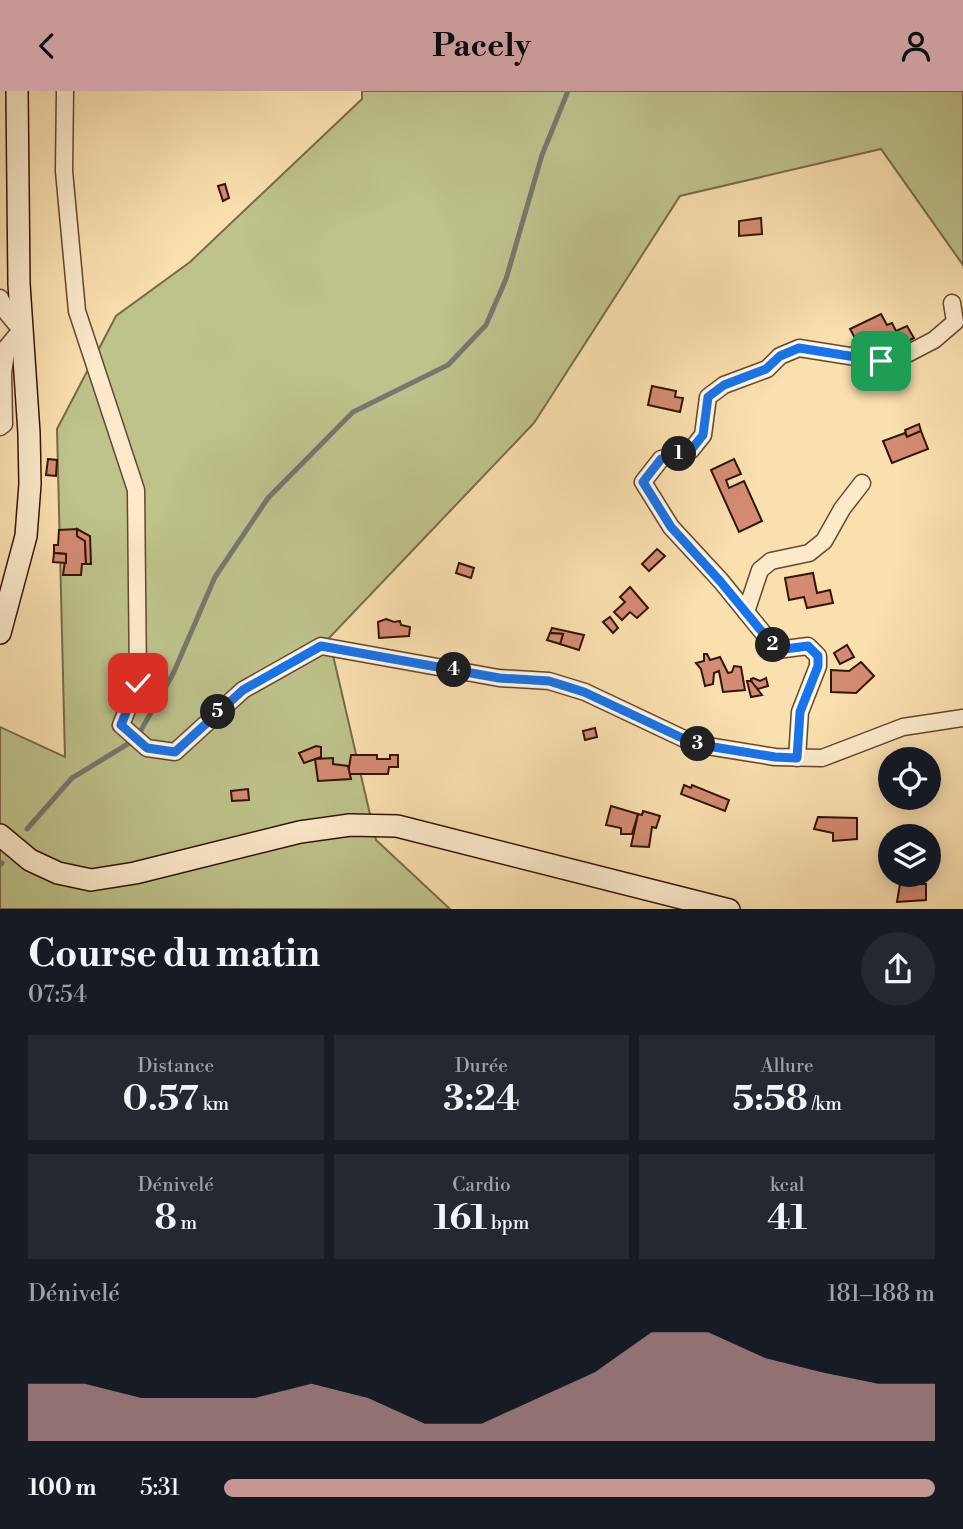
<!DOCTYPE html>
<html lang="fr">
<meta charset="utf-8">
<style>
:root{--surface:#171b24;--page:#242831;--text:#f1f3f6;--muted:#9ea1a6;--accent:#c59692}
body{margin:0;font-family:"Libre Bodoni",serif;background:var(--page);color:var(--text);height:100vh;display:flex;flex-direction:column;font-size:26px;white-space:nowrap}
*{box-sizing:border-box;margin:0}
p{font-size:23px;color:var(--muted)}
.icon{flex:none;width:38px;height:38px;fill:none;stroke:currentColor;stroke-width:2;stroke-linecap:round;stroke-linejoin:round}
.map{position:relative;height:818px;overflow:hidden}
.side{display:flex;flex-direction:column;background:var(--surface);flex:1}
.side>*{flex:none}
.controls{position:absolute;left:878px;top:656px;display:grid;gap:14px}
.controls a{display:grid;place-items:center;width:63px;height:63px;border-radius:50%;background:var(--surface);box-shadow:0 4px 18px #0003;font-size:35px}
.pin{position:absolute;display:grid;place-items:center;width:60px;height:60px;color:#fff;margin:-30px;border-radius:14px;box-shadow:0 4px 10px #0006}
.km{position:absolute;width:35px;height:35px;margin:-18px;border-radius:50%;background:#222;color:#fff;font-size:19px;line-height:35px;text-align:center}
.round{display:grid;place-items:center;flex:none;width:74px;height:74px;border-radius:37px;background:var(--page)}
.head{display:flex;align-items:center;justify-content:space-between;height:119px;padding:0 28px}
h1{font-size:38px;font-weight:800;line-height:52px}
.metrics{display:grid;grid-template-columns:repeat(3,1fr);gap:10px;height:119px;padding:7px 28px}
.metrics div{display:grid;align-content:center;border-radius:0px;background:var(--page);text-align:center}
.metrics b{font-size:35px;font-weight:800}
.metrics small{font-size:19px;font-weight:400}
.metrics p{font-size:19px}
.chart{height:196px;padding:14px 28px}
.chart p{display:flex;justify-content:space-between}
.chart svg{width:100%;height:126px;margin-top:7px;fill:var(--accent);opacity:.7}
ul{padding:0 28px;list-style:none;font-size:23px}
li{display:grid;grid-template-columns:112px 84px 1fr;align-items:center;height:52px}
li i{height:18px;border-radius:9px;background:var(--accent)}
header{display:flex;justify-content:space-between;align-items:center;height:91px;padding:0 28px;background:var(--accent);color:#111;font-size:32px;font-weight:800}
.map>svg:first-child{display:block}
.green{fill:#bec28b;stroke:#796b48;stroke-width:2}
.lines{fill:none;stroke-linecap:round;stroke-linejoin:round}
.stream{stroke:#787770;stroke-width:5}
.building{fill:#d48b74;stroke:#341404;stroke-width:2}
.minor-casing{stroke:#66472f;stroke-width:19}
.secondary-casing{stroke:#341404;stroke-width:24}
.minor{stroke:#fceacb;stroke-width:16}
.secondary{stroke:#fceacb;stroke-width:21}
.route-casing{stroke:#fff;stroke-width:14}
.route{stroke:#1a73e8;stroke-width:9}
</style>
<header><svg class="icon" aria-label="back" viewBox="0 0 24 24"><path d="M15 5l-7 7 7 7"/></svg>Pacely<svg class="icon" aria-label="person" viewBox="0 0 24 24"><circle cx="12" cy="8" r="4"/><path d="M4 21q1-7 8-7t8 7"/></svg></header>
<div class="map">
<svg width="963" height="819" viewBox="0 0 963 819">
<rect width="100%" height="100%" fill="#fadfaf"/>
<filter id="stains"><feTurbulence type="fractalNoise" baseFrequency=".00286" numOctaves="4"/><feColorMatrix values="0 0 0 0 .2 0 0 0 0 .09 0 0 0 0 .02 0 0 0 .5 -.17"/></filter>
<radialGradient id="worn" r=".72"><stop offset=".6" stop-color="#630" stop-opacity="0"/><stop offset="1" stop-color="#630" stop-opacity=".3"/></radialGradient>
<path class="green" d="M362,0H963V174L881,58L680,105L534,332L329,547L376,749L450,818H0V636L65,666L57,338L116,225L190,171L362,8Z"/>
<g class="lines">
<g class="stream">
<path d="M27,738L72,687L136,648L173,583L215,486L268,407L353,321L448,274L486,234L506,188L542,64L568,0"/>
<path d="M0,774L2,772"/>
</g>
</g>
<g class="building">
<path d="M225,93L229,107L223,110L218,95Z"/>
<path d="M761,127L762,143L739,145V130Z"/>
<path d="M881,223L887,234L892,232L896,240L907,235L914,247L890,259L884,249L861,258L850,238Z"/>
<path d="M652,295L676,300L675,306L683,307L680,321L648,314Z"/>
<path d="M919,333L921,340L907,346L905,339Z"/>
<path d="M921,340L928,358L892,372L883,350L905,342L907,346Z"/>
<path d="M48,368L57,369L56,385L46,384Z"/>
<path d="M734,368L741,383L726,389L729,397L744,390L762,430L739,441L711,379Z"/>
<path d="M77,438V445L85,450L86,473H82L81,484H63L66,463L54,462V454H58L59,439Z"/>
<path d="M77,438L90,445L91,473H86L85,450L77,445Z"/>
<path d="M657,458L665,465L649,480L642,473Z"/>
<path d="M54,462L66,463V472L53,471Z"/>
<path d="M459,472L474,477L471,487L456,482Z"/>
<path d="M813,482L817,502L830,499L833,512L807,517L804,506L789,509L785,487Z"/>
<path d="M630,496L648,517L637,527L630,521L622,529L614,521L625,511L620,506Z"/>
<path d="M610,526L618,537L613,542L603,531Z"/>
<path d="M386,528L394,531L400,530L401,534L410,536L409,545L379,547L378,531Z"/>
<path d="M552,537L584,544L579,559L560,553L563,543L550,542Z"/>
<path d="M550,542L563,543L560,553L547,549Z"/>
<path d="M847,554L854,566L840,573L834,562Z"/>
<path d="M704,563H707L710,569L720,566L728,582L732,581L734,575L741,576L745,599L723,601L719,580L714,582L713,593L705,595L701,578L696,572L704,570Z"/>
<path d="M861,571L874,585L856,602L831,601V579L849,580Z"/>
<path d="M753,587L760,590L766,587L768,595L758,598L753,594L751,588Z"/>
<path d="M747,590H751L762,604L751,606Z"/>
<path d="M595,637L597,646L585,649L583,640Z"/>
<path d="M316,655L321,656V666L304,672L299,662Z"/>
<path d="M351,664H377V668H390V664H398V676H389L388,683H348Z"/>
<path d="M333,667V673L348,675L351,688L318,690L315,668Z"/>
<path d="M684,694L691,697L692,694L729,709L725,720L681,703Z"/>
<path d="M248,698L249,709L232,710L231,700Z"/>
<path d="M611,715L638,723L632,743H621V737L606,734Z"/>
<path d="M643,720L660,725L656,737L652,736L649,756L631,755L638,723L642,724Z"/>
<path d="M818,726L857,727V748L833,750V742L814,738Z"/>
<path d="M900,793H926V809L897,811Z"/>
</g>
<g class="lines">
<g class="minor-casing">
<g id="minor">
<path d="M65,0L64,80L77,220L136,399L138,592L121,634L147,657L175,661L243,599L321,555L499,587L549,590L585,601L695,653L775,666L822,667L903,636L963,627"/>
<path d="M0,207L7,222L21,239L7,256L3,282L4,333L0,336"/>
<path d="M746,521L760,479L771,470L809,462L824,450L842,418L862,392"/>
<path d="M797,667L800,621L818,575V565L808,555L777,559L721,490L671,436L643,391L661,368L691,359L703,344L708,306L724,294L767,278L780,265L799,257L881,270L909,262L934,249L955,231L952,212"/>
</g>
</g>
<g class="secondary-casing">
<g id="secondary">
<path d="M0,542L26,445L30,393L29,342L19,193L17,0"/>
<path d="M0,744L30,769L58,782L91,789L135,782L300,741L350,734L397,735L729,819"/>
</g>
</g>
<use href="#minor" class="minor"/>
<use href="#secondary" class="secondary"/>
</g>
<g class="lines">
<g class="route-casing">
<path id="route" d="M138,592L121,634L147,657L175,661L243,599L321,555L499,587L549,590L584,601L695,653L775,666L797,667L800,621L818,575V565L808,555L777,559L720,490L671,436L643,391L661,368L691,359L703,344L708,306L724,294L766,278L780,265L799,257L881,270"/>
</g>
<use href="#route" class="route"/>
</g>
<rect width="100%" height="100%" filter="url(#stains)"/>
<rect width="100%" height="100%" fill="url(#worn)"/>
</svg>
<div class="controls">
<a><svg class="icon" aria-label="locate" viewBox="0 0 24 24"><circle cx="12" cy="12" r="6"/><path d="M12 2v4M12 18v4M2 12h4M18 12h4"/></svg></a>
<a><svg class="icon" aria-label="layers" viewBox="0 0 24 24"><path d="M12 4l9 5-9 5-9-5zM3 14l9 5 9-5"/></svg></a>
</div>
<div class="pin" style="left:881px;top:270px;background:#1e9e55"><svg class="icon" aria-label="arrive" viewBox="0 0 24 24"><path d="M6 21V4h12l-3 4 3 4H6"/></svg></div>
<div class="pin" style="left:138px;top:592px;background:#d93025"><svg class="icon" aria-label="check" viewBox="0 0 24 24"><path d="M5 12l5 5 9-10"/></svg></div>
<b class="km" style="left:679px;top:363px">1</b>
<b class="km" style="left:773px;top:554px">2</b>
<b class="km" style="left:698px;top:653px">3</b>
<b class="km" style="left:454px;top:579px">4</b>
<b class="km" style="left:218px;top:621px">5</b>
</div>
<section class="side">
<div class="head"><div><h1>Course du matin</h1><p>07:54</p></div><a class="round"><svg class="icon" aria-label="share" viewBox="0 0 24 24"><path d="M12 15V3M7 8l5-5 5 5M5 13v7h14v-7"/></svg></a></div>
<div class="metrics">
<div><p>Distance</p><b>0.57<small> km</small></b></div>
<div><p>Durée</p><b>3:24</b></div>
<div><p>Allure</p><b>5:58<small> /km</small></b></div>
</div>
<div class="metrics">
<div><p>Dénivelé</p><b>8<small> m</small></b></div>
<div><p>Cardio</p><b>161<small> bpm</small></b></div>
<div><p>kcal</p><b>41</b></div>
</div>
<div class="chart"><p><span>Dénivelé</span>181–188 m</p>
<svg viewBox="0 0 160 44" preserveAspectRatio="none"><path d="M0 44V24L10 24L20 29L30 29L40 29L50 24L60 29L70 38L80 38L90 29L100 20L110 6L120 6L130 15L140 20L150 24L160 24V44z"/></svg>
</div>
<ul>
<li><b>100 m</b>5:31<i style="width:100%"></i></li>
</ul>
</section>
